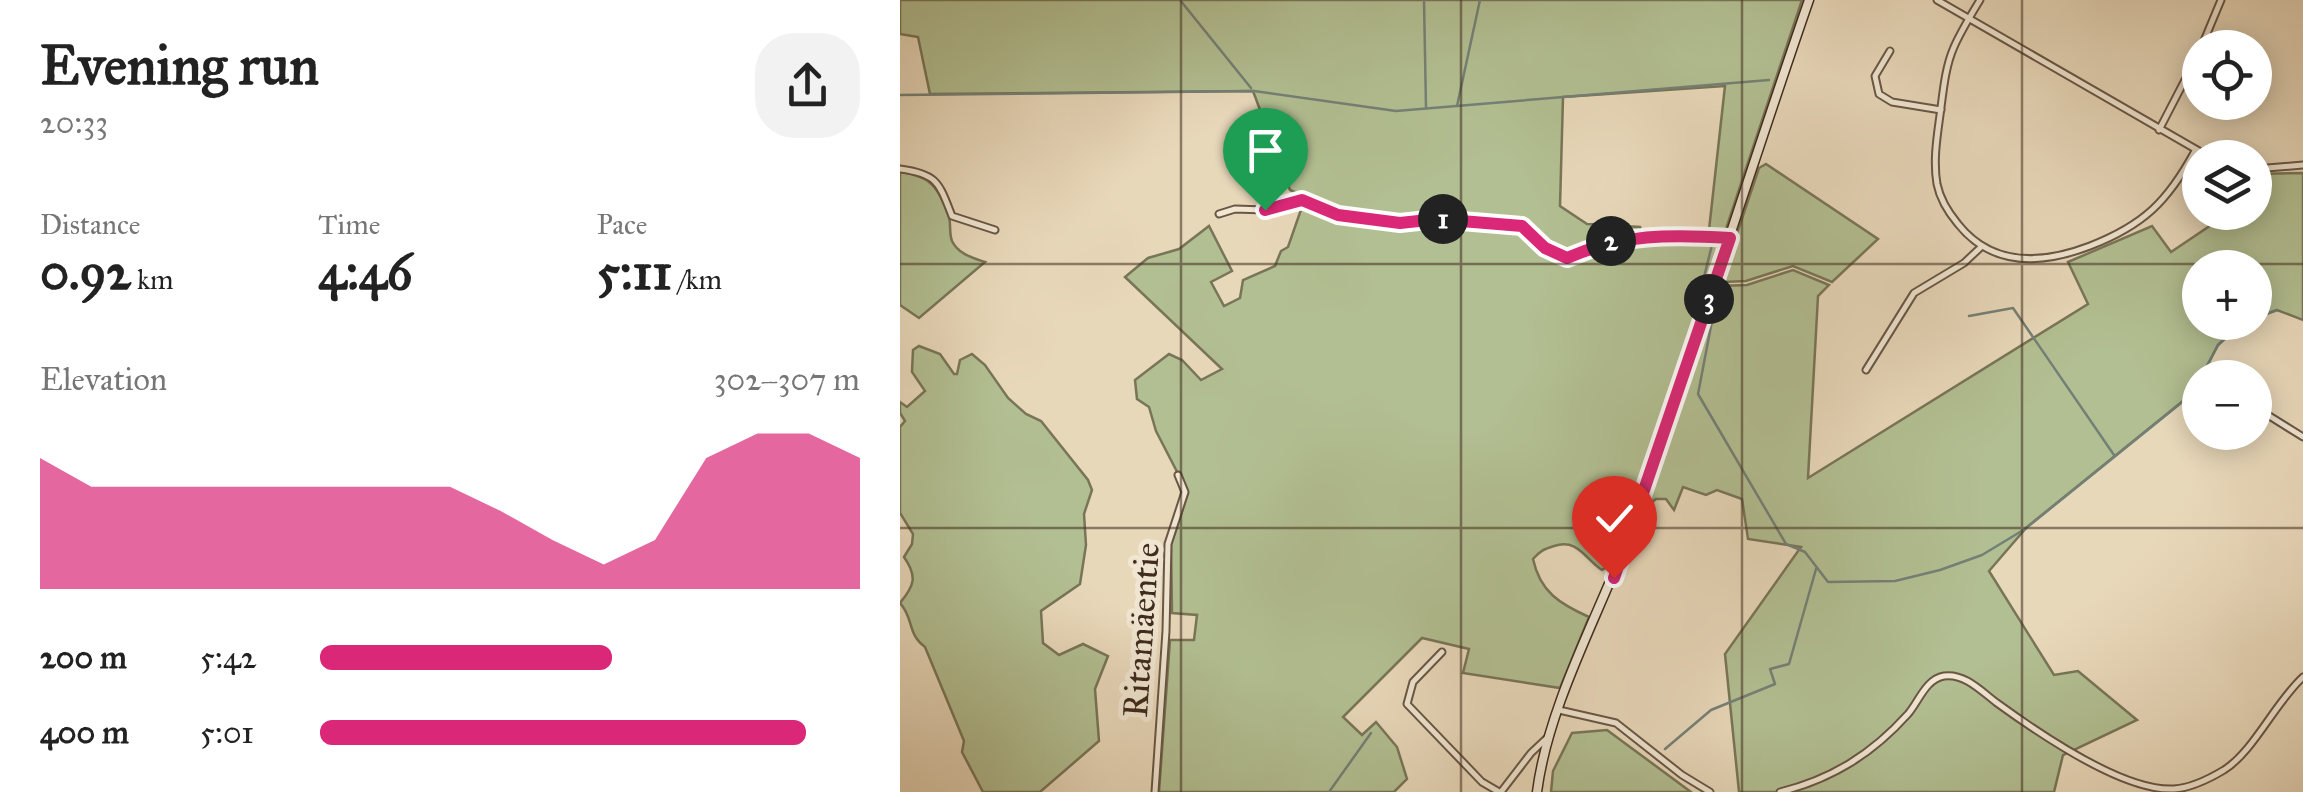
<!DOCTYPE html>
<meta charset="utf-8">
<style>
:root{--surface:#fff;--page:#f2f2f2;--text:#222;--muted:#767676;--accent:#db2777}
body{margin:0;font-family:"IM FELL Great Primer",serif;background:var(--page);color:var(--text);height:100vh;display:flex;flex-direction:column;font-size:38px;white-space:nowrap}
*{box-sizing:border-box;margin:0}
p{font-size:32px;color:var(--muted)}
.icon{flex:none;width:55px;height:55px;fill:none;stroke:currentColor;stroke-width:2;stroke-linecap:round;stroke-linejoin:round}
.map{position:relative;flex:1;overflow:hidden}
.drawer{display:flex;flex-direction:column;background:var(--surface);width:900px}
.drawer>*{flex:none}
.buttons{position:absolute;left:1282px;top:30px;display:grid;gap:20px}
.buttons a{display:grid;place-items:center;width:90px;height:90px;border-radius:50%;background:var(--surface);box-shadow:0 5px 25px #0003;font-size:50px}
.pin{position:absolute;display:grid;place-items:center;width:85px;height:85px;color:#fff;margin:-102px -42px;border-radius:50% 50% 50% 0;rotate:-45deg;box-shadow:0 0 10px #0007}
.pin .icon{rotate:45deg}
.km{position:absolute;width:50px;height:50px;margin:-25px;border-radius:50%;background:#222;color:#fff;font-size:28px;line-height:50px;text-align:center}
.round{display:grid;place-items:center;flex:none;width:105px;height:105px;border-radius:40px;background:var(--page)}
.headline{display:flex;align-items:center;justify-content:space-between;height:170px;padding:0 40px}
h1{font-size:55px;font-weight:700;line-height:75px}
.figures{display:grid;grid-template-columns:repeat(3,1fr);gap:15px;height:170px;padding:10px 40px}
.figures div{display:grid;align-content:center}
.figures b{font-size:50px;font-weight:700}
.figures small{font-size:28px;font-weight:400}
.figures p{font-size:28px}
.chart{height:280px;padding:20px 40px}
.chart p{display:flex;justify-content:space-between}
.chart svg{width:100%;height:180px;margin-top:10px;fill:var(--accent);opacity:.7}
ul{padding:0 40px;list-style:none;font-size:32px}
li{display:grid;grid-template-columns:160px 120px 1fr;align-items:center;height:75px}
li i{height:25px;border-radius:12px;background:var(--accent)}
main{display:flex;flex:1;min-height:0}
.map>svg:first-child{display:block}
.green{fill:#b2bf92;stroke:#787558;stroke-width:2.5}
.lines{fill:none;stroke-linecap:round;stroke-linejoin:round}
.stream{stroke:#748076;stroke-width:2.5}
.street-casing{stroke:#695645;stroke-width:9}
.secondary-casing{stroke:#3f2b1e;stroke-width:11}
.street{stroke:#f0e6d2;stroke-width:5}
.secondary{stroke:#f0e6d2;stroke-width:8}
.route-casing{stroke:#fff;stroke-width:20}
.route{stroke:#db2777;stroke-width:12}
.grid{fill:none;stroke:#3f2b1e;stroke-width:2.5;stroke-opacity:0.55}
.labels{text-anchor:middle;stroke-width:10;stroke-linejoin:round;paint-order:stroke}
.street-label{font-size:35px;fill:#3f2b1e;stroke:#f0e6d2}
</style>
<main>
<section class="drawer">
<div class="headline"><div><h1>Evening run</h1><p>20:33</p></div><a class="round"><svg class="icon" aria-label="share" viewBox="0 0 24 24"><path d="M12 15V3M7 8l5-5 5 5M5 13v7h14v-7"/></svg></a></div>
<div class="figures">
<div><p>Distance</p><b>0.92<small> km</small></b></div>
<div><p>Time</p><b>4:46</b></div>
<div><p>Pace</p><b>5:11<small> /km</small></b></div>
</div>
<div class="chart"><p><span>Elevation</span>302–307 m</p>
<svg viewBox="0 0 160 44" preserveAspectRatio="none"><path d="M0 44V12L10 19L20 19L30 19L40 19L50 19L60 19L70 19L80 19L90 25L100 32L110 38L120 32L130 12L140 6L150 6L160 12V44z"/></svg>
</div>
<ul>
<li><b>200 m</b>5:42<i style="width:54%"></i></li>
<li><b>400 m</b>5:01<i style="width:90%"></i></li>
</ul>
</section>
<div class="map">
<svg width="1403" height="792" viewBox="0 0 1403 792">
<rect width="100%" height="100%" fill="#e8d8ba"/>
<filter id="stains"><feTurbulence type="fractalNoise" baseFrequency=".002" numOctaves="4"/><feColorMatrix values="0 0 0 0 .2 0 0 0 0 .09 0 0 0 0 .02 0 0 0 .5 -.17"/></filter>
<radialGradient id="worn" r=".72"><stop offset=".6" stop-color="#630" stop-opacity="0"/><stop offset="1" stop-color="#630" stop-opacity=".3"/></radialGradient>
<g class="green">
<path d="M0,0H902L825,232L809,230L825,86L663,97L660,206L687,224L740,227L743,234L717,235L668,253L648,245L625,223L571,216L502,219L442,212L390,190L353,91L30,94L18,37L0,34Z"/>
<path d="M866,164L978,239L932,282L893,266L846,281L824,282L822,278L859,168Z"/>
<path d="M0,172C31,175 39,188 49,217C51,224 49,234 52,241C58,254 73,258 85,262L19,318L0,305Z"/>
<path d="M1403,173V320L1377,310L1355,318V268H1300V322L1342,323L1318,345L1294,392L1127,527L1089,571L1154,675L1178,671L1237,720L1163,755L1154,792H839L825,654L901,547L848,539L842,499L817,490L806,495L783,487L774,510L766,499H756L744,508L819,286L847,285L893,270L929,285L918,296L908,478L1188,304L1168,262L1252,226L1271,252L1329,213L1355,212L1356,174Z"/>
<path d="M403,204L438,218L501,227L539,222L621,230L643,252L667,262L722,243L822,241L727,524L708,566L702,570C685,559 678,538 654,546C644,549 640,551 633,559C640,592 660,604 689,617L660,688L563,673L569,649L522,638L443,717L462,735L476,722L497,747L507,779L494,792H259L270,640H294L297,615L272,613L271,545L288,493L256,431L249,407L237,399L235,380L269,354L282,360L301,380L322,369L225,277L248,258L279,249L309,226L332,271L311,282L324,306L340,298L343,280L375,266L381,251L388,247Z"/>
<path d="M19,346L40,354L54,374H57L60,360L72,354L85,365L108,398L126,414L141,421L188,480L192,490L184,514L186,545L180,584L141,611L143,643L159,655L183,644L208,656L195,689L199,741L140,792H83L62,752L64,741L25,647C7,634 14,618 0,603C14,586 18,577 4,557L12,544L13,534L0,513V427L5,421L0,413V402L7,407L25,391L12,372L13,350Z"/>
<path d="M707,730L791,792H651L653,771L672,733Z"/>
</g>
<g class="lines">
<g class="stream">
<path d="M280,0L351,88"/>
<path d="M524,0L526,108"/>
<path d="M0,95L354,91L496,111L869,80"/>
<path d="M557,106L580,0"/>
<path d="M795,313L814,237"/>
<path d="M1069,316L1113,308L1214,455"/>
<path d="M1355,318L1377,310"/>
<path d="M812,321L798,394L886,544L905,552L928,582L995,581L1040,570L1082,555L1125,529L1291,395L1318,345L1342,322"/>
<path d="M765,749L811,710L875,684L870,669L889,664L916,569"/>
<path d="M429,792L471,733"/>
</g>
<g class="street-casing">
<g id="street">
<path d="M1037,0L1311,158"/>
<path d="M1080,0C1071,15 1061,31 1054,47C1045,67 1043,93 1040,115C1037,137 1033,161 1037,184C1040,199 1048,212 1058,224C1093,268 1143,264 1190,246C1244,225 1268,201 1295,151"/>
<path d="M1301,48L1321,0"/>
<path d="M990,51L975,76L979,94L992,102L1041,110"/>
<path d="M1259,130L1300,51"/>
<path d="M0,169C38,174 39,183 52,216L95,230"/>
<path d="M1355,169L1403,165"/>
<path d="M319,214L335,209L365,210L402,200L439,215L500,223L537,219L622,226L645,248L667,258C722,233 770,234 830,238"/>
<path d="M966,370L1014,293L1064,263L1081,247"/>
<path d="M1355,407L1403,437"/>
<path d="M542,652L513,682L507,704L582,782L599,792"/>
<path d="M659,710L716,723L782,775L810,792"/>
<path d="M255,792L266,631L268,544L285,492L278,475"/>
<path d="M601,792L631,753L648,737"/>
<path d="M880,792C932,779 972,754 1008,714C1019,701 1026,679 1044,676C1065,673 1082,692 1097,703C1137,732 1224,792 1274,789C1291,788 1309,779 1324,770C1354,751 1374,704 1403,677"/>
</g>
</g>
<g class="secondary-casing">
<path id="secondary" d="M637,792C649,699 706,603 737,513C796,343 850,170 909,0"/>
</g>
<use href="#street" class="street"/>
<use href="#secondary" class="secondary"/>
</g>
<g class="lines">
<g class="route-casing">
<path id="route" d="M365,210L402,200L438,215L500,223L537,219L622,226L645,248L667,258C722,234 770,234 830,238L714,578"/>
</g>
<use href="#route" class="route"/>
</g>
<path class="grid" d="M281,0V792M561,0V792M842,0V792M1122,0V792M0,264H1403M0,528H1403"/>
<g class="labels">
<g class="street-label">
<text transform="translate(241 630) rotate(-86)" y="12">Ritamäentie</text>
</g>
</g>
<rect width="100%" height="100%" filter="url(#stains)"/>
<rect width="100%" height="100%" fill="url(#worn)"/>
</svg>
<div class="buttons">
<a><svg class="icon" aria-label="locate" viewBox="0 0 24 24"><circle cx="12" cy="12" r="6"/><path d="M12 2v4M12 18v4M2 12h4M18 12h4"/></svg></a>
<a><svg class="icon" aria-label="layers" viewBox="0 0 24 24"><path d="M12 4l9 5-9 5-9-5zM3 14l9 5 9-5"/></svg></a>
<a>+</a>
<a>−</a>
</div>
<div class="pin" style="left:365px;top:210px;background:#1e9e55"><svg class="icon" aria-label="arrive" viewBox="0 0 24 24"><path d="M6 21V4h12l-3 4 3 4H6"/></svg></div>
<div class="pin" style="left:714px;top:578px;background:#d93025"><svg class="icon" aria-label="check" viewBox="0 0 24 24"><path d="M5 12l5 5 9-10"/></svg></div>
<b class="km" style="left:543px;top:219px">1</b>
<b class="km" style="left:711px;top:241px">2</b>
<b class="km" style="left:809px;top:299px">3</b>
</div>
</main>
